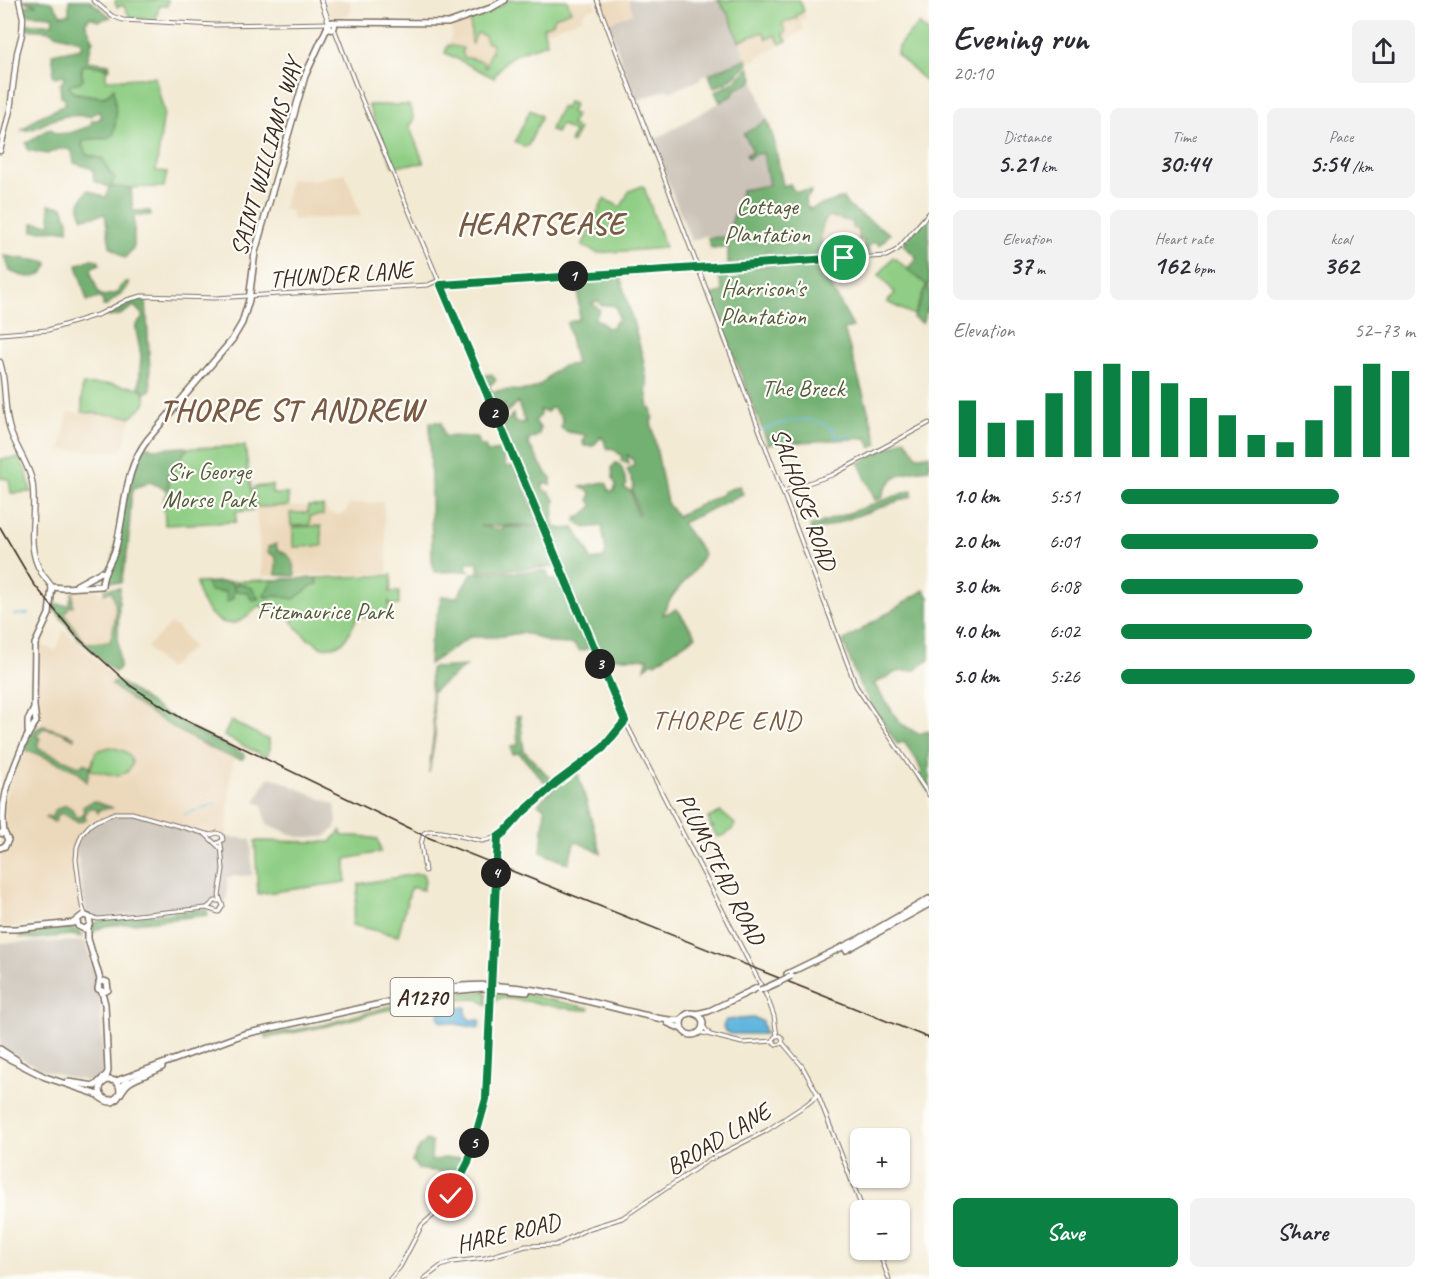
<!DOCTYPE html>
<meta charset="utf-8">
<style>
:root{--surface:#fff;--page:#f2f2f3;--text:#2b2b33;--muted:#7c7c81;--accent:#0b8043}
body{margin:0;font-family:Caveat,sans-serif;background:var(--page);color:var(--text);height:100vh;display:flex;flex-direction:column;font-size:22px;white-space:nowrap}
*{box-sizing:border-box;margin:0}
p{font-size:20px;color:var(--muted)}
.icon{flex:none;width:33px;height:33px;fill:none;stroke:currentColor;stroke-width:2;stroke-linecap:round;stroke-linejoin:round}
.map{position:relative;flex:1;overflow:hidden}
.side{display:flex;flex-direction:column;background:var(--surface);width:510px}
.side>*{flex:none}
.fabs{position:absolute;left:850px;top:1128px;display:grid;gap:12px}
.fabs a{display:grid;place-items:center;width:60px;height:60px;border-radius:9px;background:var(--surface);box-shadow:0 2px 4px #0004;font-size:30px}
.pin{position:absolute;display:grid;place-items:center;width:51px;height:51px;color:#fff;margin:-26px;border:3px solid #fff;border-radius:50%;box-shadow:0 2px 6px #0007}
.km{position:absolute;width:30px;height:30px;margin:-15px;border-radius:50%;background:#222;color:#fff;font-size:16px;line-height:30px;text-align:center}
.round{display:grid;place-items:center;flex:none;width:63px;height:63px;border-radius:9px;background:var(--page)}
.summary{display:flex;align-items:center;justify-content:space-between;height:102px;padding:0 24px}
h1{font-size:33px;font-weight:600;line-height:45px}
.figures{display:grid;grid-template-columns:repeat(3,1fr);gap:9px;height:102px;padding:6px 24px}
.figures div{display:grid;align-content:center;border-radius:9px;background:var(--page);text-align:center}
.figures b{font-size:26px;font-weight:600}
.figures small{font-size:16px;font-weight:400}
.figures p{font-size:16px}
.chart{height:168px;padding:12px 24px}
.chart p{display:flex;justify-content:space-between}
.chart svg{width:100%;height:108px;margin-top:6px;stroke:var(--accent);stroke-width:6}
.action{display:flex;gap:12px;margin-top:auto;padding:12px 24px}
.action a{flex:1;height:69px;border-radius:9px;background:var(--accent);color:#fff;font-size:24px;font-weight:600;line-height:69px;text-align:center}
.action a+a{background:var(--page);color:var(--text)}
ul{padding:0 24px;list-style:none;font-size:20px}
li{display:grid;grid-template-columns:96px 72px 1fr;align-items:center;height:45px}
li i{height:15px;border-radius:8px;background:var(--accent)}
main{display:flex;flex:1;min-height:0}
.map>svg:first-child{display:block}
.built{fill:#ecd8ba}
.industrial{fill:#cbc3b8}
.green{fill:#8fce84;stroke:#657c51;stroke-width:1.5}
.forest{fill:#73b172;stroke:#576e48;stroke-width:1.5;fill-rule:evenodd}
.water{fill:#61b5dd;stroke:#4e707e;stroke-width:1.5}
.lines{fill:none;stroke-linecap:round;stroke-linejoin:round}
.stream{stroke:#61b5dd;stroke-width:1.5}
.tertiary-casing{stroke:#7b6d5e;stroke-width:5}
.secondary-casing{stroke:#7b6d5e;stroke-width:6}
.primary-casing{stroke:#7b6d5e;stroke-width:7}
.trunk-casing{stroke:#7b6d5e;stroke-width:8}
.tertiary{stroke:#fff;stroke-width:3}
.secondary{stroke:#fff;stroke-width:4}
.primary{stroke:#fff;stroke-width:4.5}
.trunk{stroke:#fff;stroke-width:5}
.rail{stroke:#3b2a1e;stroke-width:1.5}
.tertiary-bridge-casing{stroke:#7b6d5e;stroke-width:5;stroke-linecap:butt}
.trunk-bridge-casing{stroke:#7b6d5e;stroke-width:8;stroke-linecap:butt}
.tertiary-bridge{stroke:#fff;stroke-width:3}
.trunk-bridge{stroke:#fff;stroke-width:5}
.route-casing{stroke:#fff;stroke-width:12}
.route{stroke:#0b8043;stroke-width:8}
.labels{text-anchor:middle;stroke-width:4.5;stroke-linejoin:round;paint-order:stroke}
.shield{fill:#fdfcf7;stroke:#75695f;stroke-width:1.5}
.shield-label{font-size:22px;font-weight:bold;fill:#3b2a1e}
.street-label{font-size:24px;fill:#3b2a1e;stroke:#fdfcf7}
.park-label{font-size:24px;fill:#545b3d;stroke:#fdfcf7}
.quarter-label{font-size:27px;letter-spacing:1.5px;fill:#795a44;stroke:#fdfcf7}
.district-label{font-size:30px;font-weight:bold;letter-spacing:1.5px;fill:#795a44;stroke:#fdfcf7}
</style>
<main>
<div class="map">
<svg width="929" height="1279" viewBox="0 0 929 1279">
<rect width="100%" height="100%" fill="#fdfcf7"/>
<filter id="ink" filterUnits="userSpaceOnUse"><feTurbulence type="fractalNoise" baseFrequency=".0167" numOctaves="2"/><feDisplacementMap in="SourceGraphic" scale="12" xChannelSelector="R" yChannelSelector="G"/><feConvolveMatrix kernelMatrix="1 2 1 2 8 2 1 2 1" color-interpolation-filters="sRGB"/></filter>
<filter id="wash" filterUnits="userSpaceOnUse"><feTurbulence type="fractalNoise" baseFrequency=".008" numOctaves="4" result="noise"/><feDisplacementMap in="SourceGraphic" scale="24" xChannelSelector="R" yChannelSelector="G"/><feGaussianBlur stdDeviation="1.35" result="paint"/><feColorMatrix in="noise" values="0 0 0 0 0 0 0 0 0 0 0 0 0 0 0 0 0 1.4 0 .05"/><feComposite in="paint" operator="in"/></filter>
<g filter="url(#wash)">
<rect width="100%" height="100%" fill="#f3ead4"/>
<g class="built">
<path d="M323,0H350V11L349,14L344,15V21L330,18Z"/>
<path d="M509,0H593L596,7L585,11L581,19L544,32L547,43L510,56L501,65L494,78L445,53L451,37L452,26L457,22L494,9Z"/>
<path d="M600,0H628L633,13L608,23Z"/>
<path d="M718,0H800L806,19L801,20L804,30L748,64L730,17Z"/>
<path d="M345,173L361,216L292,220L293,217L290,215L292,211L283,209L290,179L311,180L314,182L317,179Z"/>
<path d="M828,216L853,222L864,240L863,253L846,252L844,255L847,256L838,257V254L822,245V227Z"/>
<path d="M68,412L132,417L122,450L114,451L61,450Z"/>
<path d="M383,502L388,573L264,576L262,575L256,507L325,506L328,512L337,515L345,513L349,504Z"/>
<path d="M73,589H94L103,592L104,595L109,591L113,593L117,618L110,642L86,643L81,638L65,614L69,607L73,606Z"/>
<path d="M171,624L177,627L193,647L168,669L147,647Z"/>
<path d="M64,630L117,680L161,711L245,756L243,759L234,758L230,782L227,838L223,840L222,835L155,821L76,854L82,905L74,920L15,927H0V851L8,847L11,842V837L5,832V797L31,730L41,725L42,720L38,714V638L43,642V646L56,650Z"/>
</g>
<g class="industrial">
<path d="M628,0H718L730,17L746,59L700,77V80L669,92L667,89L636,101L608,23L633,13Z"/>
<path d="M753,78L767,120L744,133L753,151L752,155L763,153L770,185L742,190L727,237L708,238L707,235L691,241L652,141L733,95L735,89L750,83Z"/>
<path d="M272,777L335,805L337,822L334,829L325,837H298L267,824L262,805L255,802L267,779Z"/>
<path d="M115,813H132L203,833L218,844L227,837L251,839L252,875L227,877V902L214,899L206,906L97,918L91,917L86,913L78,857L76,854L79,840L90,825Z"/>
<path d="M85,941L96,975L95,984L99,996L102,1024L103,1074L96,1082H93L70,1078L41,1069L0,1047V943Z"/>
</g>
<g class="green">
<path d="M116,0H168L167,6H159L156,19L131,18L123,5L117,7L115,3Z"/>
<path d="M509,0H567L571,11L555,17L553,23L543,27L547,43C522,52 507,52 494,78L445,53L448,45L463,48L462,53L465,58H469L485,62L484,67L486,68L490,53H492V44L486,42L485,36L477,33L472,45L470,18L494,9Z"/>
<path d="M718,0H800L804,11L796,16L797,18C793,20 788,20 782,24L786,31L783,35L787,41L780,44L775,35L767,39L763,32L739,41L730,17Z"/>
<path d="M919,24L929,33L928,84L897,54C897,42 911,33 919,24Z"/>
<path d="M88,64L109,69L106,71V80L155,77L164,112L156,171L167,172L164,187L110,188L113,175L109,172L103,159L87,155L82,145L83,141L88,138L107,139L111,92L102,97L71,92L69,87L71,84L80,82L83,65Z"/>
<path d="M568,102L574,104L571,112L576,115L571,125L579,129L572,143L570,142L574,132L561,124L556,133L550,130L561,107L565,109Z"/>
<path d="M368,105H409L414,119L409,126L424,163L393,166Z"/>
<path d="M530,110L540,115L541,118L528,146L524,147L515,142Z"/>
<path d="M642,186L644,187L665,248L598,253L582,246L604,199L621,207L629,191Z"/>
<path d="M893,257L927,284L914,315L887,302L895,293L879,275Z"/>
<path d="M111,384L140,388L145,394L146,403L132,417L82,412V385Z"/>
<path d="M245,446L254,510L236,512V522L165,525L164,499L169,484L167,476L173,474L182,455L188,448Z"/>
<path d="M20,458L27,474L31,492L11,493L9,479L0,478L1,459Z"/>
<path d="M272,485V494H288L289,506L256,507L253,490L254,487Z"/>
<path d="M308,506H323V515L310,516V525L291,526L290,513H308Z"/>
<path d="M321,526L322,546L293,547V527Z"/>
<path d="M392,575L390,592H399V605H390L389,600L387,616L357,617C348,637 344,650 320,647L313,640H309C286,619 293,611 259,606C253,611 247,618 240,621C216,632 199,602 196,583Z"/>
<path d="M231,721L269,740L270,749L266,757L224,736Z"/>
<path d="M110,747C122,750 132,751 132,765L127,772L118,776L90,770L96,751Z"/>
<path d="M721,812L735,824C734,830 723,837 717,837L712,828L714,826L711,827L708,818Z"/>
<path d="M341,830L342,836H358L378,839L381,852L346,859V882L258,894L255,841L331,842Z"/>
<path d="M416,874H423L425,881L423,890L411,887L398,936L352,925L359,884Z"/>
<path d="M484,992L487,993V1005L478,999L446,1000L382,1011L327,1026L266,1038V1035C287,1030 309,1029 330,1023C379,1009 432,992 484,992Z"/>
<path d="M493,992L495,995L496,992L528,995L589,1008V1010C559,1010 529,999 499,998L491,1006V994Z"/>
</g>
<g class="forest">
<path d="M21,0H45L53,3L61,15L69,14V0H89L111,17L98,21L91,17L85,23L93,39L87,61L109,64L110,68L83,65L81,71L83,79L80,82L71,84L69,87L74,93L102,97H105L114,88L116,117L114,134C104,142 93,136 83,141L82,145L87,155L103,159L109,172L115,178L111,187L131,188L133,211H150L151,215L134,216V247L125,258L110,246L105,214L83,218C76,207 81,199 88,190L106,198L109,187L94,181L93,169L74,163L72,151C62,146 57,150 47,154L28,150L26,143C37,140 39,131 51,129L56,134L70,133L90,126L92,120H97L101,118L100,112H97L91,116C79,116 70,114 58,118C46,121 33,132 22,130L37,118L65,105V99L61,96L60,85L65,78L64,75L55,77L53,75L54,67L52,54L81,48V41L55,34L52,31L25,29V24H52L53,18L51,16L26,14L24,12L23,6L37,5Z"/>
<path d="M746,59L748,64L727,82L714,88L709,74Z"/>
<path d="M749,67L753,78L750,83L735,89L733,95L720,102L715,92L734,82Z"/>
<path d="M767,120L774,140L783,186L790,184L794,191H811L810,195L805,199L806,205L809,209L843,198L848,206L890,234L879,246V244L874,242L868,247L869,254L844,255L846,252L863,253L864,241L859,240V230L852,228L853,222L828,216C822,223 819,236 822,245L834,247L838,257L768,261L771,259L770,252H766V261L728,264V247L711,248L708,238L727,237L742,190L769,185L763,153L752,155L748,159L746,155L753,151L744,134Z"/>
<path d="M49,205L63,207L68,220V230L33,231V223L51,224Z"/>
<path d="M929,215V306L922,323L913,318L927,285L907,269L917,258L903,244Z"/>
<path d="M4,256L47,262L48,264C42,282 24,278 10,271Z"/>
<path d="M91,259L98,260L100,264L92,267L91,273L99,294L104,296L117,293L120,287L126,282L129,283C126,294 113,297 107,306H103V301L99,298L87,301L77,265Z"/>
<path d="M818,262L853,327L844,329L878,444L871,448L867,438L768,444L710,295L723,292L717,269H719Z"/>
<path d="M620,275L643,358L648,387L646,388L649,408H651L653,419L651,421L667,503L677,516L723,494V492L739,486L743,494L682,523L704,554C695,577 669,591 663,615L677,609L696,636L655,663L653,662L645,668L648,658H599L501,423L506,422L513,414L514,422L525,423L518,402L507,412L505,404L495,408L482,376L491,374L496,380L489,386L492,392C505,387 521,394 535,388C545,384 551,371 561,367C565,365 571,365 576,364L567,323L579,319L578,278ZM598,301L602,306L609,305L616,306L619,319L610,328L605,327L601,321L594,319L600,310L592,303ZM551,408H553L562,418L561,428L568,432L586,435L583,442L584,446H593L601,437L604,440L606,447L609,449L612,448L622,456L621,461L629,464L627,455C632,458 634,460 634,466L627,469L634,485L632,489L639,513L637,514L631,491L624,488L627,484L621,466L616,463L612,467L613,478L616,485L614,491H609L607,484L604,482L580,487L591,492L589,500L593,506L579,518L577,517L576,521L585,528L602,526L606,552L604,558L591,560L588,551L574,528L562,529L555,527L553,519L555,500L549,492H546L542,487L544,483L551,485V478C542,472 537,454 528,444L529,440L539,435L540,428L535,421L540,416V410L547,412Z"/>
<path d="M142,298L146,299L151,389L145,394L139,386L141,355L136,330V325L142,319L143,315L134,306L120,315L108,317L107,315L133,300Z"/>
<path d="M430,422H441L444,436L476,437L480,446H485L487,452L501,450L506,467L515,466L540,525L479,526L502,530L503,527H541L556,567L478,571V563H467L466,568L469,571L434,572L432,560Z"/>
<path d="M905,439L917,456L929,455V469C909,470 886,476 882,498L875,500L859,463Z"/>
<path d="M145,446L154,449L184,447L188,448L182,455L173,474L167,476L169,484L167,490L150,482L134,488L131,497L128,548L121,583L106,581L105,574L112,564L130,478Z"/>
<path d="M912,490V496L812,532L810,527Z"/>
<path d="M276,544L278,551C291,553 294,564 295,576L276,575V557L268,552V547Z"/>
<path d="M547,571L549,579L561,580L589,648L580,651L573,644L550,643L532,635L521,633L496,637H470L429,664L430,644L442,596L457,597L472,573Z"/>
<path d="M317,578L318,584L313,585L294,599L275,596L267,598L264,596L272,580Z"/>
<path d="M230,582L234,587L237,583L252,588L259,599L252,600L247,592L235,591L234,588L233,598L227,602L226,592L210,591L206,583Z"/>
<path d="M105,588H120C118,614 117,640 120,667L115,672L78,638L52,607V604L69,605L73,591V606L69,607L65,614L81,638L86,643L110,642C115,622 119,612 112,591L104,594Z"/>
<path d="M924,590L929,597V660L915,670L896,672L874,684L900,723L918,734L929,731V792L919,777L922,772L916,759L904,742L897,744L860,686L843,641Z"/>
<path d="M435,666L437,668L466,666L432,692L435,735L429,773L434,733L430,669Z"/>
<path d="M117,680L161,711L192,729L242,753L245,756L243,759C217,758 131,703 111,684Z"/>
<path d="M516,716H520L524,751L552,780L598,747L599,748L549,787L519,753L512,754L511,746L518,745Z"/>
<path d="M44,726L74,736V739L61,732L43,728L36,737L40,738L37,746L39,749L81,767L83,763L90,766L87,782L77,771L33,752L27,751L25,748C30,738 32,727 44,726Z"/>
<path d="M577,770L601,853L575,841L568,864L541,852L545,808L538,804L563,778Z"/>
<path d="M93,801L113,808L100,809L98,813L95,808H90L85,814L86,820C75,825 72,818 63,813L57,815L55,822L45,818L47,816L51,818L55,810L66,805L72,809L76,817H81L84,813L83,807Z"/>
<path d="M203,909L207,910L208,915L105,926L96,930L89,936C88,929 91,924 99,921Z"/>
<path d="M71,928L80,932L83,937L70,935L35,939L20,937L22,934Z"/>
<path d="M427,1140L432,1143L431,1159L432,1161L444,1158H462L464,1161L453,1184L444,1183L443,1180L451,1177L450,1173L418,1169L412,1161L419,1148Z"/>
</g>
<g class="water">
<path d="M466,1007V1016L471,1020H480L479,1028L440,1021L438,1016L441,1010Z"/>
<path d="M753,1018L762,1021L765,1034H730L725,1031L723,1026L726,1020Z"/>
</g>
<g class="lines">
<g class="stream">
<path d="M791,421C807,417 820,421 834,430L836,438L854,436"/>
<path d="M762,430L789,421"/>
<path d="M14,615L28,614"/>
<path d="M185,814L218,803"/>
</g>
</g>
</g>
<g filter="url(#ink)">
<g class="lines">
<g class="tertiary-casing">
<g id="tertiary">
<path d="M93,0L112,16L123,20L215,25L329,23"/>
<path d="M597,0L856,686L929,795"/>
<path d="M334,28L357,88L625,721L767,997L774,1016L777,1036"/>
<path d="M441,285L886,256L897,250L929,213"/>
<path d="M0,334L48,330L100,314L127,300L142,296L215,298L428,285L437,281"/>
<path d="M784,491L832,475L929,423"/>
<path d="M205,834L222,850"/>
<path d="M497,861L498,837"/>
<path d="M425,871L421,844L424,833L429,831L442,832L482,841L498,837L505,832L522,814L556,783L603,748L625,721"/>
<path d="M207,908L215,901H220"/>
<path d="M85,914L82,906L76,860L77,847L82,834L90,825L96,821L115,813H132L203,833L211,835L217,833L222,835L223,840L216,844"/>
<path d="M89,917L98,919L206,908L219,912L223,906L219,896L223,869L221,844"/>
<path d="M490,979L496,870"/>
<path d="M702,1025L709,1033"/>
<path d="M699,1032L742,1043L774,1041"/>
<circle cx="778" cy="1040" r="4.5"/>
<path d="M782,1042L802,1066L818,1095L863,1210"/>
<path d="M878,1250L889,1279"/>
<path d="M390,1279L400,1267L422,1225L445,1205L468,1163L486,1099L490,995"/>
<path d="M424,1279L441,1266L453,1262L485,1258L526,1246L556,1245L587,1229L622,1218L707,1161L766,1131L807,1104L818,1095"/>
</g>
</g>
<g class="secondary-casing">
<path id="secondary" d="M321,0L329,23"/>
</g>
<g class="primary-casing">
<g id="primary">
<path d="M0,151L10,110L17,53L22,34L23,18L19,0"/>
<path d="M0,362C7,385 3,408 10,430C16,448 28,463 32,481C38,511 24,544 41,572C44,577 49,582 52,587"/>
</g>
</g>
<g class="trunk-casing">
<g id="trunk">
<path d="M332,22L448,23L491,8L505,0"/>
<circle cx="331" cy="26" r="3.5"/>
<path d="M77,585L101,572"/>
<path d="M52,587L63,588L102,586C102,571 113,561 116,547C126,509 123,471 148,439L232,340L242,323L249,300L255,252L289,132L305,76L328,26"/>
<path d="M28,731V720L34,709"/>
<path d="M0,833L5,834L8,840L5,846L0,848"/>
<path d="M4,833C0,803 8,782 19,755C24,743 28,732 36,722L34,707L35,644L49,614L52,587"/>
<path d="M88,927V939L100,979L98,989L104,992L108,990L107,982L104,981L99,983"/>
<path d="M0,929H16L73,923L83,915L89,917L90,923L88,927L84,929L78,926L77,921"/>
<path d="M846,950L929,904"/>
<path d="M787,974L861,938L929,899"/>
<path d="M768,987L779,982"/>
<path d="M452,991L483,988L527,992"/>
<path d="M102,992L105,1004L108,1071L105,1081"/>
<circle cx="692" cy="1024" r="11"/>
<path d="M696,1014L709,1011L759,987"/>
<path d="M668,1023L682,1029"/>
<path d="M0,1049L17,1060"/>
<path d="M0,1054L45,1077L102,1096"/>
<circle cx="110" cy="1090" r="10"/>
<path d="M116,1081L244,1034L462,986C530,981 596,1005 662,1019L678,1021L683,1018"/>
<path d="M68,1082L95,1086L106,1075"/>
<path d="M120,1089L124,1083L129,1081"/>
<path d="M97,1095C120,1114 117,1090 130,1082C140,1076 152,1073 162,1067"/>
</g>
</g>
<use href="#tertiary" class="tertiary"/>
<use href="#secondary" class="secondary"/>
<use href="#primary" class="primary"/>
<use href="#trunk" class="trunk"/>
<path class="rail" d="M0,527L33,583L76,636L131,686L181,718L427,837L929,1038"/>
<g class="tertiary-bridge-casing">
<g id="tertiary-bridge">
<path d="M496,870L497,861"/>
<path d="M490,995V979"/>
</g>
</g>
<g class="trunk-bridge-casing">
<g id="trunk-bridge">
<path d="M779,982L791,976"/>
<path d="M760,990L768,987"/>
</g>
</g>
<use href="#tertiary-bridge" class="tertiary-bridge"/>
<use href="#trunk-bridge" class="trunk-bridge"/>
</g>
</g>
<g class="lines" filter="url(#ink)">
<g class="route-casing">
<path id="route" d="M451,1196L468,1163L486,1099L498,837L505,832L522,813L556,783L603,748L625,721L441,285L844,258"/>
</g>
<use href="#route" class="route"/>
</g>
<g class="labels">
<rect class="shield" x="390.5" y="978" width="63" height="38" rx="4.5"/>
<g class="shield-label">
<text x="422" y="1005">A1270</text>
</g>
<g class="street-label">
<text transform="translate(266 157) rotate(-74)" y="8">SAINT WILLIAMS WAY</text>
<text transform="translate(341 274) rotate(-4)" y="8">THUNDER LANE</text>
<text transform="translate(804 499) rotate(70)" y="8">SALHOUSE ROAD</text>
<text transform="translate(721 869) rotate(63)" y="8">PLUMSTEAD ROAD</text>
<text transform="translate(718 1139) rotate(-31)" y="8">BROAD LANE</text>
<text transform="translate(508 1233) rotate(-13)" y="8">HARE ROAD</text>
</g>
<g class="park-label">
<text x="767" y="214">Cottage<tspan x="767" dy="28">Plantation</tspan></text>
<text x="763" y="296">Harrison's<tspan x="763" dy="28">Plantation</tspan></text>
<text x="803" y="396">The Breck</text>
<text x="209" y="479">Sir George<tspan x="209" dy="28">Morse Park</tspan></text>
<text x="325" y="619">Fitzmaurice Park</text>
</g>
<g class="quarter-label">
<text x="727" y="729">THORPE END</text>
</g>
<g class="district-label">
<text x="541" y="234">HEARTSEASE</text>
<text x="291" y="420">THORPE ST ANDREW</text>
</g>
</g>
</svg>
<div class="fabs">
<a>+</a>
<a>−</a>
</div>
<div class="pin" style="left:844px;top:258px;background:#1e9e55"><svg class="icon" aria-label="arrive" viewBox="0 0 24 24"><path d="M6 21V4h12l-3 4 3 4H6"/></svg></div>
<div class="pin" style="left:451px;top:1196px;background:#d93025"><svg class="icon" aria-label="check" viewBox="0 0 24 24"><path d="M5 12l5 5 9-10"/></svg></div>
<b class="km" style="left:573px;top:276px">1</b>
<b class="km" style="left:494px;top:413px">2</b>
<b class="km" style="left:600px;top:664px">3</b>
<b class="km" style="left:496px;top:873px">4</b>
<b class="km" style="left:474px;top:1143px">5</b>
</div>
<section class="side">
<div class="summary"><div><h1>Evening run</h1><p>20:10</p></div><a class="round"><svg class="icon" aria-label="share" viewBox="0 0 24 24"><path d="M12 15V3M7 8l5-5 5 5M5 13v7h14v-7"/></svg></a></div>
<div class="figures">
<div><p>Distance</p><b>5.21<small> km</small></b></div>
<div><p>Time</p><b>30:44</b></div>
<div><p>Pace</p><b>5:54<small> /km</small></b></div>
</div>
<div class="figures">
<div><p>Elevation</p><b>37<small> m</small></b></div>
<div><p>Heart rate</p><b>162<small> bpm</small></b></div>
<div><p>kcal</p><b>362</b></div>
</div>
<div class="chart"><p><span>Elevation</span>52–73 m</p>
<svg viewBox="0 0 160 44" preserveAspectRatio="none"><path d="M5 44V21M15 44V30M25 44V29M35 44V18M45 44V9M55 44V6M65 44V9M75 44V14M85 44V20M95 44V27M105 44V35M115 44V38M125 44V29M135 44V15M145 44V6M155 44V9"/></svg>
</div>
<ul>
<li><b>1.0 km</b>5:51<i style="width:74%"></i></li>
<li><b>2.0 km</b>6:01<i style="width:67%"></i></li>
<li><b>3.0 km</b>6:08<i style="width:62%"></i></li>
<li><b>4.0 km</b>6:02<i style="width:65%"></i></li>
<li><b>5.0 km</b>5:26<i style="width:100%"></i></li>
</ul>
<div class="action"><a>Save</a><a>Share</a></div>
</section>
</main>
